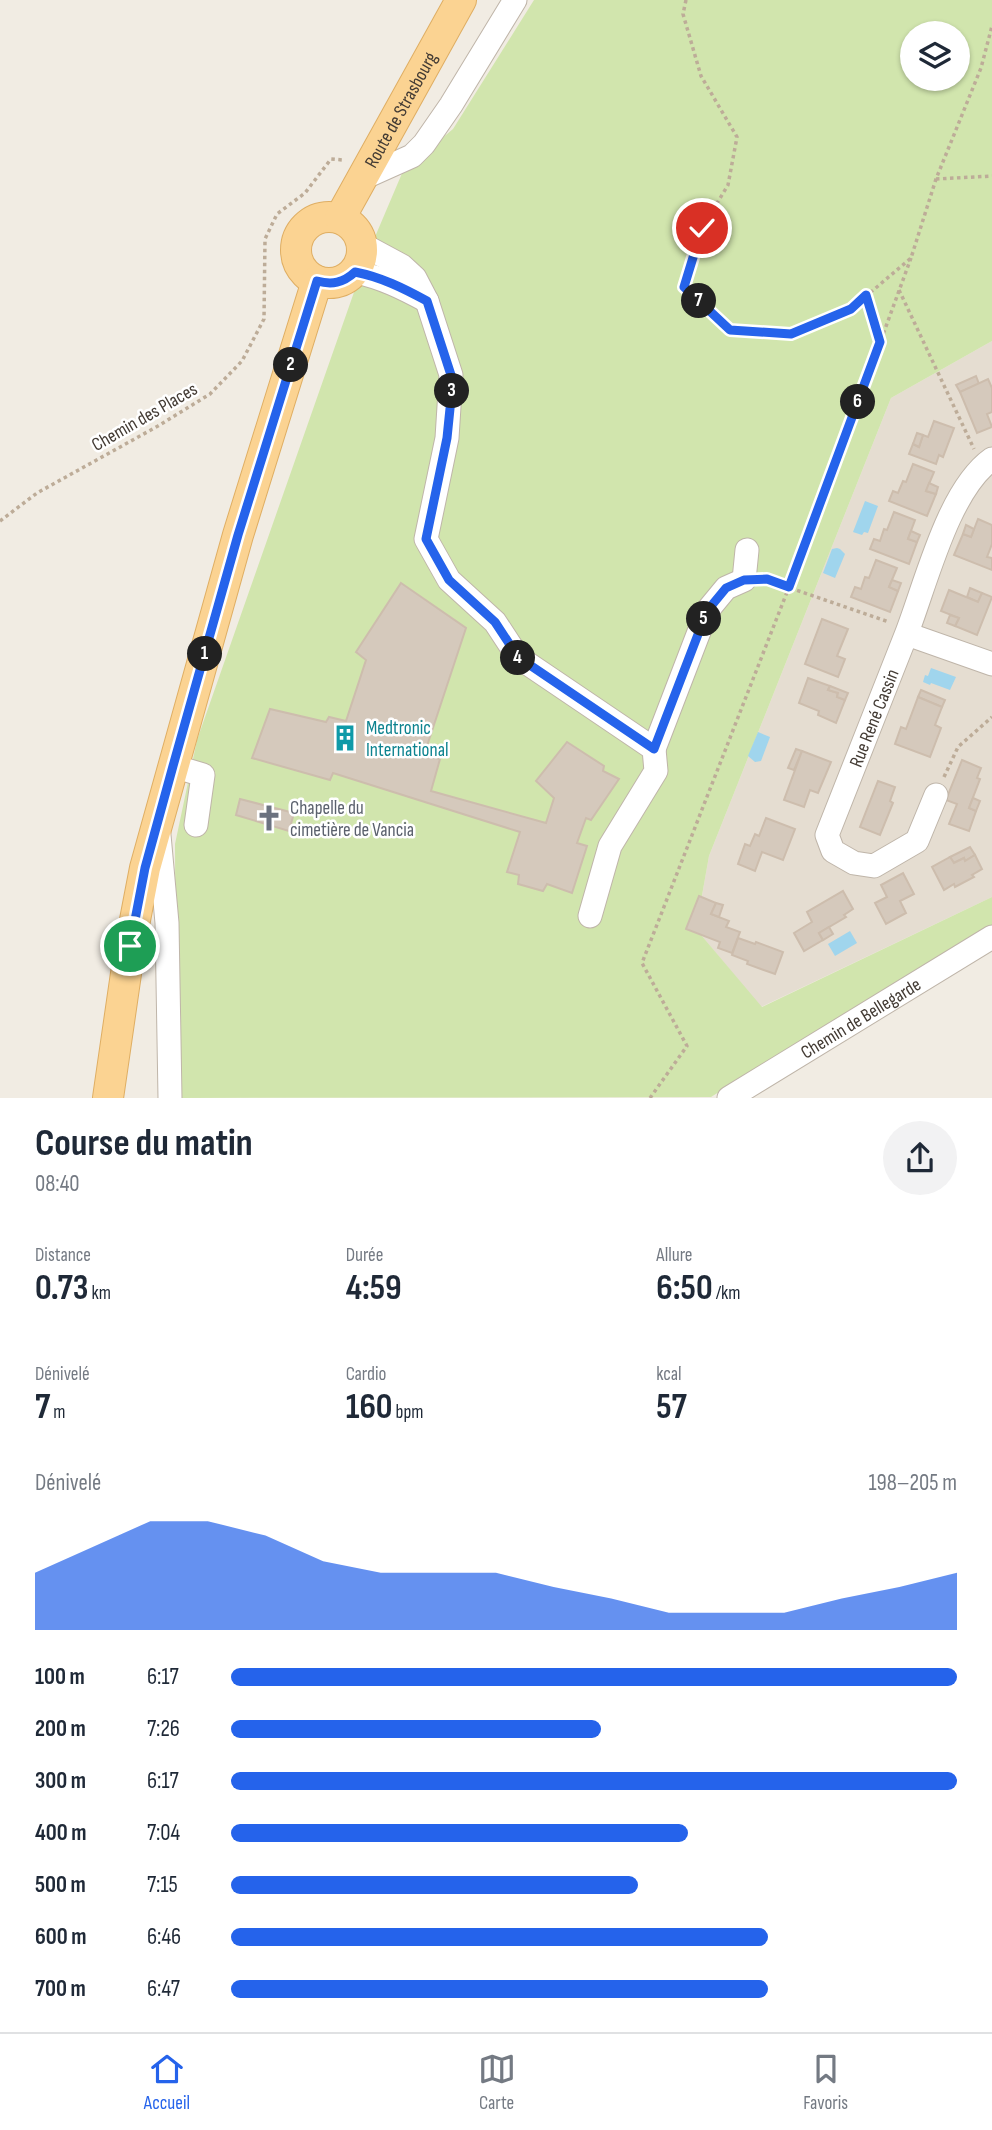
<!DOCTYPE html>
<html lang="fr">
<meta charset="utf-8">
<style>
:root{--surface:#fff;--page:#f2f2f3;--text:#1f2937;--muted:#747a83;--line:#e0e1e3;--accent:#2563eb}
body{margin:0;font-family:"Sofia Sans Condensed",sans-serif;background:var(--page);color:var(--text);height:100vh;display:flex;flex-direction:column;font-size:26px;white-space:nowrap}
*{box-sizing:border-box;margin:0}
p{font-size:23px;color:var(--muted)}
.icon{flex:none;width:38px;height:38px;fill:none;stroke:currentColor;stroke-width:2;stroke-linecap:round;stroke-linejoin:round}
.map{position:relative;height:1098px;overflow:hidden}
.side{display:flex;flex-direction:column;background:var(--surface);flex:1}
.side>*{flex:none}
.tools{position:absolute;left:900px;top:21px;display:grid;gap:14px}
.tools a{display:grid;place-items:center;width:70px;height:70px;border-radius:50%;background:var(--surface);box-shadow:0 2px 5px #0004;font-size:35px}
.pin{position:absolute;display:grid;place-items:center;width:60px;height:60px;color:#fff;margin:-30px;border:4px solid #fff;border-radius:50%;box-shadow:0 2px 7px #0007}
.km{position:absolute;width:35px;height:35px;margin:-18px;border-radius:50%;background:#222;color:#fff;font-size:19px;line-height:35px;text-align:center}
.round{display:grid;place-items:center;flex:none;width:74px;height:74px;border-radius:37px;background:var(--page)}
.head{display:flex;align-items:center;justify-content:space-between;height:119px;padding:0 35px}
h1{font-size:38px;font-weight:700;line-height:52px}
.metrics{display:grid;grid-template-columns:repeat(3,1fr);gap:10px;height:119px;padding:7px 35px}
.metrics div{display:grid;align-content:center}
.metrics b{font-size:35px;font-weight:700}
.metrics small{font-size:19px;font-weight:400}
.metrics p{font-size:19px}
.chart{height:196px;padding:14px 35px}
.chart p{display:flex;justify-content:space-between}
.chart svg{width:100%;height:126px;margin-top:7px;fill:var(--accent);opacity:.7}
ul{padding:0 35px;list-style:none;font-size:23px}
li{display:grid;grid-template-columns:112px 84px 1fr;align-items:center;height:52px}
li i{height:18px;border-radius:9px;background:var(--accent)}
.tabs{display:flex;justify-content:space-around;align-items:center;height:98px;border-top:2px solid var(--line);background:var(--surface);font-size:19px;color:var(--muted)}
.tabs a{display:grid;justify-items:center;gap:4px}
.tabs .selected{color:var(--accent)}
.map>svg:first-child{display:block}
.residential{fill:#e5ddd1}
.green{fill:#d1e5ad;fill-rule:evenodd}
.water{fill:#a0d5ed}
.building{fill:#d5c9bc;stroke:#cdbdad;stroke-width:2}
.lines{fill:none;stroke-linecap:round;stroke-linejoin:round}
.minor-casing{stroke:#bfb5a9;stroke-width:25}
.major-casing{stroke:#dfae63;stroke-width:32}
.path{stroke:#bdac98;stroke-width:3.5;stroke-dasharray:3.5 3.5;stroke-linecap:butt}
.minor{stroke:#fff;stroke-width:23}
.major{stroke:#fbd392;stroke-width:30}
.route-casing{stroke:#fff;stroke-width:14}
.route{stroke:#2563eb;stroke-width:9}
.labels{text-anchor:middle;stroke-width:5;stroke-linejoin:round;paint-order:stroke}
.street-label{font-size:19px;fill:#433b34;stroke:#fff}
.culture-label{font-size:19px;fill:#0d838f;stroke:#fff;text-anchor:start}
.worship-label{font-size:19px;fill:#5b616d;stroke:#fff;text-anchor:start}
</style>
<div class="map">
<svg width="992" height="1098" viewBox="0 0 992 1098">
<rect width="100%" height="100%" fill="#f1ece3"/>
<path class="residential" d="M992,341V897L761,1007L696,929L709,856L891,398Z"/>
<path class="green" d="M534,0H992V341L891,398L709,856L696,929L762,1007L992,897V927L960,951L803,1039L711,1097L176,1098L175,844L197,740L366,258L403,171L453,129ZM912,33H957V79H912Z"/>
<g class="water">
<path d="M865,501L878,506L868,533L864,532L862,535L853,532Z"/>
<path d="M837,548L840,549L845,554L835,578L823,573L832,549Z"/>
<path d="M931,668L956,677L950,690L931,683L930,685L923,682L925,675L928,676Z"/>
<path d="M758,732L770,737L761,761L755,762L748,756Z"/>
<path d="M850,931L857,943L835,956L828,944Z"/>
</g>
<g class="building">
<path d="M976,376L979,384L960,392L956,385Z"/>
<path d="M988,379L992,388V412L987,414L992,427L977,433L960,392Z"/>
<path d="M934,421L954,428L943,457L939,455L936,464L909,454L913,444L919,447L923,435L928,437Z"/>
<path d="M917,433L923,435L919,447L913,444Z"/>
<path d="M913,464L934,472L926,491L936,494L927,516L889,501L893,491L898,493L903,481L906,482Z"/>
<path d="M929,483L938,487L936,494L926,491Z"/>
<path d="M894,512L915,520L908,539L917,542L909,564L870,549L874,539L880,541L884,529L887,530Z"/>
<path d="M978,519L992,525V544L987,557L992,558V570L954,555L963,534L971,537Z"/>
<path d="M966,525L974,529L971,537L963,534Z"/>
<path d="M911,531L920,535L917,542L908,539Z"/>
<path d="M876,560L897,568L889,587L898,591L890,612L851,597L855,587L861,589L865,577L869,578Z"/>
<path d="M892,580L901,583L898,591L889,587Z"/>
<path d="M401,583L466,628L424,755L440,759L431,791L546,823L554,798L536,781L567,742L604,766L603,771L619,779L591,820L586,818L577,843L587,846L572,893L547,884L543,891L518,884L519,875L507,872L520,832L333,773L330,780L252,758L270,709L326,722L329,717L346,721L366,660L356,652Z"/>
<path d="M970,588L982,593L978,602L967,597Z"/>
<path d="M949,590L978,602L982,593L992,597L977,635L955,626L959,618L941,611Z"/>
<path d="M950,615L959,618L955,626L947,623Z"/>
<path d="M822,619L848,629L837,656L845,659L838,677L805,664Z"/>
<path d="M808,678L830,686L828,690L838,693L837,697L845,700L836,723L818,715L819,711L799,703Z"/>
<path d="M830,686L848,693L845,700L837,697L838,693L828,690Z"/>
<path d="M921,690L945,700L942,707L918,697Z"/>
<path d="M918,697L942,707L935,725L941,728L930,757L895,744L901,727L906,729Z"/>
<path d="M796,749L802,751L794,770L788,768Z"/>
<path d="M802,751L831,762L818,793L810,790L804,807L784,800Z"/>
<path d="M962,760L981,768L977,778L980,779L969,808L976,811L969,831L949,824L957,804L946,800Z"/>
<path d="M878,781L895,787L890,801L893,803L880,835L860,827Z"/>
<path d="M973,798L980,801L976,811L969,808Z"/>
<path d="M240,799L294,813L289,831L236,815Z"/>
<path d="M766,818L795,829L783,860L762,852L755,871L738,864L745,844L750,846L755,834L759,836Z"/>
<path d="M970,847L975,855L965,861L964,858L954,863L950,857Z"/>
<path d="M975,855L982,869L972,875L974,877L955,887L954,884L944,890L932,867L950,857L954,863L964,858L965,861Z"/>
<path d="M903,873L914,894L900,901L906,913L886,924L875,903L887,897L881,885Z"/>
<path d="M843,891L853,909L844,915L846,917L819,933L823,940L804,951L794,933L812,922L807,912Z"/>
<path d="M699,896L716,903L711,914L729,921L726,927L740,932L732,953L718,948L720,942L686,929Z"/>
<path d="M716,903L723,905L719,917L711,914Z"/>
<path d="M829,927L833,934L823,940L819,933Z"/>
<path d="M738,938L755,944L756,942L783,952L775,974L747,964L748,961L732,955Z"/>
</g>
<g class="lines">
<g class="minor-casing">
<g id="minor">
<path d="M363,178L412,156L424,144L451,105L515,0"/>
<path d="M363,245L402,266L415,278L427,301L451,375L447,438L426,539L449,580L495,622L518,657L654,749L656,771L610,846L590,916"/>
<path d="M355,272C381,277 403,288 427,301"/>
<path d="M907,634L992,664"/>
<path d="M654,749L707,611L726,588L744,580L747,550"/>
<path d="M173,766L203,775L196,825"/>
<path id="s1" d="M936,795L917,841L874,866L854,863L833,851L827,835C853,768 880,702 906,635C926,584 948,490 992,459"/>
<path d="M159,835L167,923L170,1098"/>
<path id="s2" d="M729,1098L992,937"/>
</g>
</g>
<g class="major-casing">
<g id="major">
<circle cx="329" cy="250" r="33"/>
<path id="s3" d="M340,218L461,0"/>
<path d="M108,1098L130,946L145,868L238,535L317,281"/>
</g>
</g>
<g class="path">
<path d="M686,0L683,14L701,76L737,137L728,185L702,228L684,287L730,330L791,334L851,309L911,258L936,179L981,68L992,26"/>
<path d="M936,179L992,176"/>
<path d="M899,290L974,449"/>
<path d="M881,340L911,258"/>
<path d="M0,521L37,493L158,426L210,394L242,361L264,319L265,239L277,214L305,193L331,159L343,160"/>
<path d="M764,579L889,622"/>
<path d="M944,777L958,747L992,717"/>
<path d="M650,1098L687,1046L642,963L789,587L880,342L866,295"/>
</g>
<use href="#minor" class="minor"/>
<use href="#major" class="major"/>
</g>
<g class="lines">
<g class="route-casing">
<path id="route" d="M130,946L145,868L173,766L238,535L317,281C332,285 343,283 355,272C381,277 403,288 427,301L451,375L452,389L447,438L426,539L449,580L495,622L518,657L654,749L707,611L726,588L744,580L767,579L789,587L880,342L866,295L851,309L791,334L730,330L684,287L702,228"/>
</g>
<use href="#route" class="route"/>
</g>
<defs>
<g id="building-bare" transform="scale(2.1)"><path d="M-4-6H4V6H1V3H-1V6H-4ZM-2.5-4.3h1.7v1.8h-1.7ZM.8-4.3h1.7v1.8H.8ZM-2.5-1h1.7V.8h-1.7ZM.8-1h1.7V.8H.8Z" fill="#0f9aa8" stroke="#fff" stroke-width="2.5" paint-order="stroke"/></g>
<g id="church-bare" transform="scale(2.1)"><path d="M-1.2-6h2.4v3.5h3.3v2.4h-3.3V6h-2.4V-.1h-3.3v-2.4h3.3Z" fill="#6b7280" stroke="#fff" stroke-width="2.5" paint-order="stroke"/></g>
</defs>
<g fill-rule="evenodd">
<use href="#building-bare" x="345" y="738"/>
<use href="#church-bare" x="269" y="818"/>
</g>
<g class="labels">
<g class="street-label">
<text dy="7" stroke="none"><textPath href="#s3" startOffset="124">Route de Strasbourg</textPath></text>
<text transform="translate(144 416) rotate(-30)" y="7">Chemin des Places</text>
<text dy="7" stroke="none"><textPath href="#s1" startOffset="287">Rue René Cassin</textPath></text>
<text dy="7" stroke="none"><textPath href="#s2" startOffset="154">Chemin de Bellegarde</textPath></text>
</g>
<g class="culture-label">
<text x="366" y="734">Medtronic<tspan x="366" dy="22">International</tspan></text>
</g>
<g class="worship-label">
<text x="290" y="814">Chapelle du<tspan x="290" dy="22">cimetière de Vancia</tspan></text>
</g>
</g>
</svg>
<div class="tools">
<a><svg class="icon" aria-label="layers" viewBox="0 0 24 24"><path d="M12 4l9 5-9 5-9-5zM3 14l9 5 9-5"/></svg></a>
</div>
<div class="pin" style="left:130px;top:946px;background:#1e9e55"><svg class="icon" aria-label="arrive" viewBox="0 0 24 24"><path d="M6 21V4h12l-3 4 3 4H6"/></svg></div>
<div class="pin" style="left:702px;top:228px;background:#d93025"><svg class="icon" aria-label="check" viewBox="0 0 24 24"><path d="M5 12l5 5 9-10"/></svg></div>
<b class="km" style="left:205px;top:654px">1</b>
<b class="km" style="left:291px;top:365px">2</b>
<b class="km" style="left:452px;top:391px">3</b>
<b class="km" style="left:518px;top:658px">4</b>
<b class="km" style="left:704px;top:619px">5</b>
<b class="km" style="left:858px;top:402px">6</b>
<b class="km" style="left:699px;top:301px">7</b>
</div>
<section class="side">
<div class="head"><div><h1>Course du matin</h1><p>08:40</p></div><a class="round"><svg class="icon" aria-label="share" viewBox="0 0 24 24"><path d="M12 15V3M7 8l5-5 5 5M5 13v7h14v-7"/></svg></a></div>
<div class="metrics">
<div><p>Distance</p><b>0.73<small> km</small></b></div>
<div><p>Durée</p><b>4:59</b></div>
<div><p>Allure</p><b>6:50<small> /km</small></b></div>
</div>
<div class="metrics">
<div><p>Dénivelé</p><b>7<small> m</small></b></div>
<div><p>Cardio</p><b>160<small> bpm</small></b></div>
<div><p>kcal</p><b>57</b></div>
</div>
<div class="chart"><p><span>Dénivelé</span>198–205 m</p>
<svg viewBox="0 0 160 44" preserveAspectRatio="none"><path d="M0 44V24L10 15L20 6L30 6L40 11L50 20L60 24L70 24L80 24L90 29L100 33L110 38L120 38L130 38L140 33L150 29L160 24V44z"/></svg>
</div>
<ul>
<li><b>100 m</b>6:17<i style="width:100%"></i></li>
<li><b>200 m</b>7:26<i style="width:51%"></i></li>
<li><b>300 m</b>6:17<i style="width:100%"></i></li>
<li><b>400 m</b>7:04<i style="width:63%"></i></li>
<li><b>500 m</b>7:15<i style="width:56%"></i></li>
<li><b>600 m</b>6:46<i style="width:74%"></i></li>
<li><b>700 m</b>6:47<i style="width:74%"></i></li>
</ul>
</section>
<nav class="tabs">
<a class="selected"><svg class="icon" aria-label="home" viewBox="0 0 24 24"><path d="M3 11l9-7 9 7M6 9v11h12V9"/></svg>Accueil</a>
<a><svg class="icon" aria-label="map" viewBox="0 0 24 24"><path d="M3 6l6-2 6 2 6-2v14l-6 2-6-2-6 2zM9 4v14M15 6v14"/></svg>Carte</a>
<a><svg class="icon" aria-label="saved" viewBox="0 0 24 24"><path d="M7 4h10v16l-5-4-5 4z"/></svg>Favoris</a>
</nav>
